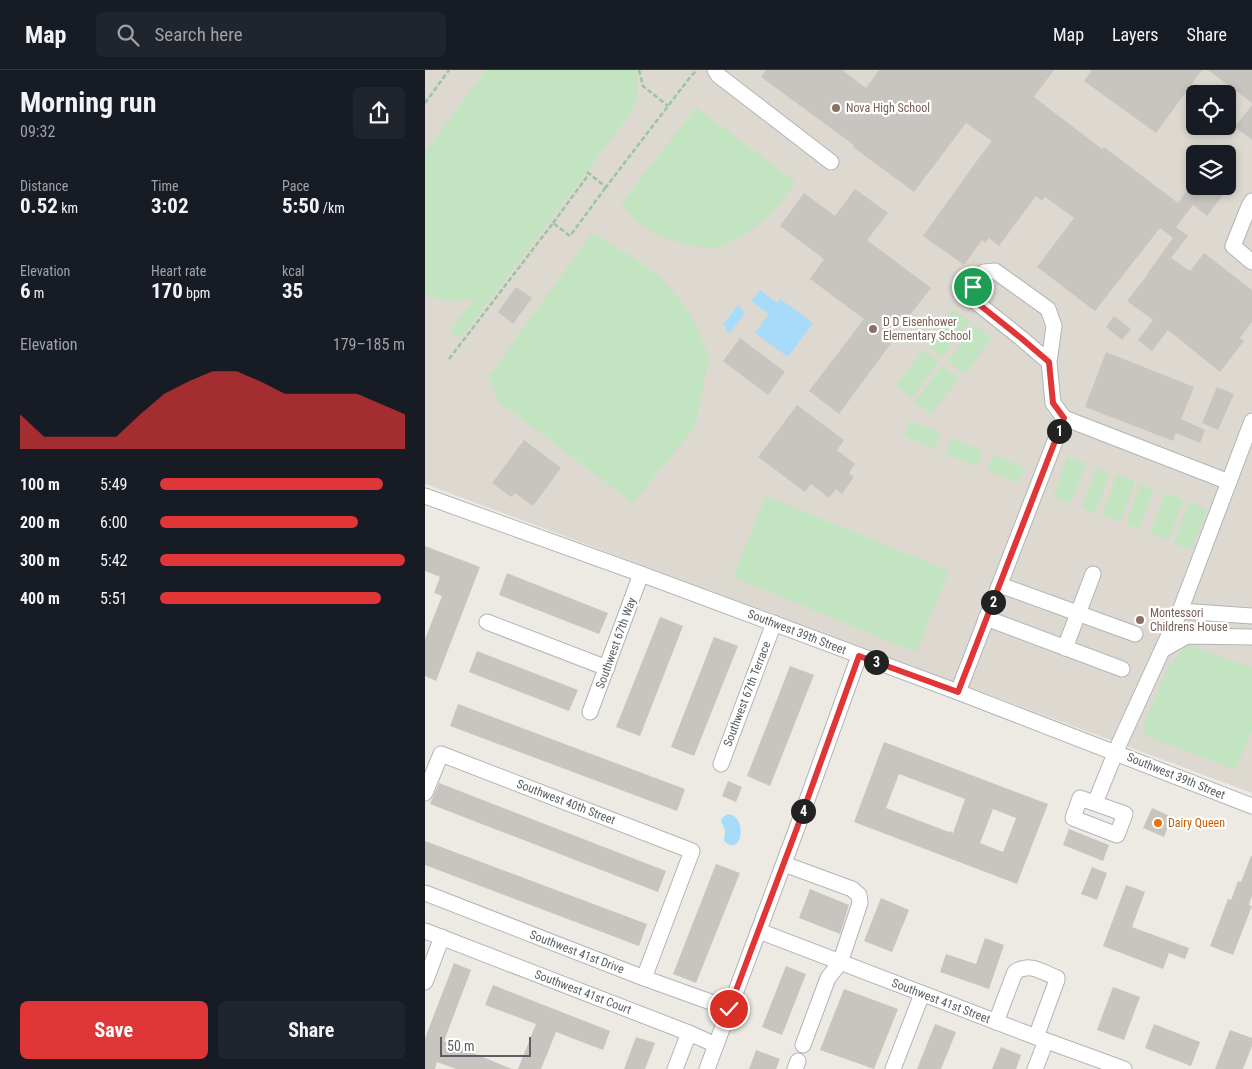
<!DOCTYPE html>
<meta charset="utf-8">
<style>
:root{--surface:#171b24;--page:#20242c;--text:#f1f3f6;--muted:#9ea1a6;--line:#363941;--accent:#e03637}
body{margin:0;font-family:"Roboto Condensed",sans-serif;background:var(--page);color:var(--text);height:100vh;display:flex;flex-direction:column;font-size:19px;white-space:nowrap}
*{box-sizing:border-box;margin:0}
p{font-size:16px;color:var(--muted)}
.icon{flex:none;width:28px;height:28px;fill:none;stroke:currentColor;stroke-width:2;stroke-linecap:round;stroke-linejoin:round}
.map{position:relative;flex:1;overflow:hidden}
.sheet{display:flex;flex-direction:column;background:var(--surface);width:425px}
.sheet>*{flex:none}
.fabs{position:absolute;left:761px;top:15px;display:grid;gap:10px}
.fabs a{display:grid;place-items:center;width:50px;height:50px;border-radius:8px;background:var(--surface);box-shadow:0 2px 8px #0003;font-size:25px}
.scale{position:absolute;left:15px;bottom:12px;width:91px;box-sizing:border-box;padding-left:5px;border:2px solid #5b5f63;border-top:0;font-size:14px;line-height:18px;white-space:nowrap;color:#5b5f63;-webkit-text-stroke:4px #fff;paint-order:stroke}
.pin{position:absolute;display:grid;place-items:center;width:42px;height:42px;color:#fff;margin:-21px;border:2px solid #fff;border-radius:50%;box-shadow:0 1px 5px #0007}
.km{position:absolute;width:25px;height:25px;margin:-12px;border-radius:50%;background:#222;color:#fff;font-size:14px;line-height:25px;text-align:center}
.round{display:grid;place-items:center;flex:none;width:52px;height:52px;border-radius:8px;background:var(--page)}
.summary{display:flex;align-items:center;justify-content:space-between;height:85px;padding:0 20px}
h1{font-size:28px;font-weight:700;line-height:38px}
.stats{display:grid;grid-template-columns:repeat(3,1fr);gap:8px;height:85px;padding:5px 20px}
.stats div{display:grid;align-content:center}
.stats b{font-size:21px;font-weight:700}
.stats small{font-size:14px;font-weight:400}
.stats p{font-size:14px}
.chart{height:140px;padding:10px 20px}
.chart p{display:flex;justify-content:space-between}
.chart svg{width:100%;height:90px;margin-top:5px;fill:var(--accent);opacity:.7}
.primary-button{display:flex;gap:10px;margin-top:auto;padding:10px 20px}
.primary-button a{flex:1;height:58px;border-radius:8px;background:var(--accent);color:#fff;font-size:20px;font-weight:700;line-height:58px;text-align:center}
.primary-button a+a{background:var(--page);color:var(--text)}
ul{padding:0 20px;list-style:none;font-size:16px}
li{display:grid;grid-template-columns:80px 60px 1fr;align-items:center;height:38px}
li i{height:12px;border-radius:6px;background:var(--accent)}
header{display:flex;align-items:center;gap:30px;box-sizing:border-box;height:70px;padding:0 25px;background:var(--surface);border-bottom:1px solid var(--line)}
header strong{font-size:24px}
nav{display:flex;gap:28px;margin-inline-start:auto;font-size:18px}
.search{width:350px;height:45px;background:var(--page);display:flex;align-items:center;gap:12px;box-sizing:border-box;padding:0 18px;border-radius:8px;color:var(--muted);font-size:19px}
main{display:flex;flex:1;min-height:0}
.map>svg:first-child{display:block}
.education{fill:#ddd9d1;fill-rule:evenodd}
.green{fill:#c3e4c1}
.water{fill:#a6dcfa}
.building{fill:#c8c5c0;fill-rule:evenodd}
.lines{fill:none;stroke-linecap:round;stroke-linejoin:round}
.minor-casing{stroke:#b1b4b8;stroke-width:17}
.path{stroke:#9ac4a3;stroke-width:2.5;stroke-dasharray:5 2.5;stroke-linecap:butt}
.minor{stroke:#fff;stroke-width:15}
.route-casing{stroke:#fff;stroke-width:10}
.route{stroke:#e03637;stroke-width:6}
.education-dot{fill:#8d6e63;stroke:#fff;stroke-width:2}
.food-dot{fill:#e8710a;stroke:#fff;stroke-width:2}
.labels{text-anchor:middle;stroke-width:4.5;stroke-linejoin:round;paint-order:stroke}
.education-label{font-size:12px;fill:#785e54;stroke:#fff;text-anchor:start}
.street-label{font-size:12px;fill:#5b5f63;stroke:#fff}
.food-label{font-size:12px;fill:#c56008;stroke:#fff;text-anchor:start}
</style>
<header>
<strong>Map</strong>
<div class="search"><svg class="icon" aria-label="search" viewBox="0 0 24 24"><circle cx="10" cy="10" r="6"/><path d="M15 15l6 6"/></svg>Search here</div>
<nav><a>Map</a><a>Layers</a><a>Share</a></nav>
</header>
<main>
<section class="sheet">
<div class="summary"><div><h1>Morning run</h1><p>09:32</p></div><a class="round"><svg class="icon" aria-label="share" viewBox="0 0 24 24"><path d="M12 15V3M7 8l5-5 5 5M5 13v7h14v-7"/></svg></a></div>
<div class="stats">
<div><p>Distance</p><b>0.52<small> km</small></b></div>
<div><p>Time</p><b>3:02</b></div>
<div><p>Pace</p><b>5:50<small> /km</small></b></div>
</div>
<div class="stats">
<div><p>Elevation</p><b>6<small> m</small></b></div>
<div><p>Heart rate</p><b>170<small> bpm</small></b></div>
<div><p>kcal</p><b>35</b></div>
</div>
<div class="chart"><p><span>Elevation</span>179–185 m</p>
<svg viewBox="0 0 160 44" preserveAspectRatio="none"><path d="M0 44V27L10 38L20 38L30 38L40 38L50 27L60 17L70 11L80 6L90 6L100 11L110 17L120 17L130 17L140 17L150 22L160 27V44z"/></svg>
</div>
<ul>
<li><b>100 m</b>5:49<i style="width:91%"></i></li>
<li><b>200 m</b>6:00<i style="width:81%"></i></li>
<li><b>300 m</b>5:42<i style="width:100%"></i></li>
<li><b>400 m</b>5:51<i style="width:90%"></i></li>
</ul>
<div class="primary-button"><a>Save</a><a>Share</a></div>
</section>
<div class="map">
<svg width="827" height="999" viewBox="0 0 827 999">
<rect width="100%" height="100%" fill="#edeae3"/>
<path class="education" d="M0,0H827V723L0,414ZM770,24H802V56H770ZM770,84H802V116H770Z"/>
<g class="green">
<path d="M61,0H212C215,15 212,33 204,46L35,269L25,261L51,227L27,231L0,225V82Z"/>
<path d="M271,37L371,112C355,136 334,158 307,171C304,172 301,175 297,176C271,183 232,167 211,151C205,146 201,140 196,134Z"/>
<path d="M167,163L209,188L235,207L251,225L264,243L274,261L284,288L270,357L208,433L74,332L64,306Z"/>
<path d="M528,239L545,251L518,287L501,275Z"/>
<path d="M550,255L567,268L540,304L523,291Z"/>
<path d="M498,280L514,292L487,328L471,315Z"/>
<path d="M517,296L534,308L506,344L490,332Z"/>
<path d="M485,351L516,363L510,379L479,366Z"/>
<path d="M527,368L558,381L552,396L520,384Z"/>
<path d="M568,385L600,397L593,413L562,401Z"/>
<path d="M642,386L661,393L646,434L628,427Z"/>
<path d="M671,398L685,403L670,443L657,438Z"/>
<path d="M692,404L710,411L695,452L677,445Z"/>
<path d="M715,414L729,419L714,459L701,454Z"/>
<path d="M740,423L759,429L744,470L725,463Z"/>
<path d="M341,426L524,501L491,582L308,507Z"/>
<path d="M763,432L782,439L767,480L749,473Z"/>
<path d="M762,574L827,598V661L811,700L721,666L718,655L743,598Z"/>
</g>
<g class="water">
<path d="M335,220L352,233L355,229L388,253L363,287L330,263L344,244L326,231Z"/>
<path d="M313,235L317,238L316,239L320,243L305,263L300,260L302,258L298,255Z"/>
<path d="M303,744C323,745 318,789 299,771L300,760L296,751L298,747Z"/>
</g>
<g class="building">
<path d="M341,0H417L441,18L454,0H629L609,27L677,79L679,77L753,133L765,116H805L782,146L768,135L751,157L763,166L746,188L765,201L779,183L827,220V252L815,268L819,271L795,302L743,260L727,281L713,270L728,250L702,231L723,204H722L748,168L735,158L670,241L612,197L649,148L620,127L617,131L611,126L574,176L564,168L561,173L557,170L539,195L498,166L556,85L567,71L541,53L489,122L428,77L429,75L336,7Z"/>
<path d="M667,0H777L731,63L659,11Z"/>
<path d="M783,0H827V33Z"/>
<path d="M827,35V70L810,57Z"/>
<path d="M430,119L463,143L442,170L506,218L481,250L475,245L459,266L467,272L414,344L384,321L439,249L385,209L399,189L355,156L379,123L410,146Z"/>
<path d="M91,217L107,228L88,254L73,242Z"/>
<path d="M689,246L706,259L697,270L681,257Z"/>
<path d="M315,268L360,302L343,325L298,291Z"/>
<path d="M681,282L769,317L756,349L780,360L775,373L751,363L748,371L660,337Z"/>
<path d="M792,317L809,324L793,360L777,353Z"/>
<path d="M372,335L419,370L412,380L430,394L424,403L429,407L417,424L411,419L404,428L386,414L380,422L333,387Z"/>
<path d="M99,370L136,398L108,436L90,423L86,427L67,413Z"/>
<path d="M0,476L55,497L11,611L0,606V569L17,526L9,523L15,507L0,501Z"/>
<path d="M82,503L183,543L174,564L74,525Z"/>
<path d="M235,547L258,556L215,666L191,657Z"/>
<path d="M289,567L313,576L269,686L246,677Z"/>
<path d="M52,581L153,620L144,641L44,602Z"/>
<path d="M365,596L389,605L345,716L322,706Z"/>
<path d="M33,634L260,719L252,741L25,656Z"/>
<path d="M459,672L623,734L592,814L429,752ZM474,704L540,729L528,763L525,761L524,762L461,738ZM568,739L591,748L578,782L555,773Z"/>
<path d="M303,711L317,717L311,732L297,726Z"/>
<path d="M14,713L241,801L233,822L5,734Z"/>
<path d="M727,738L747,747L739,767L718,758Z"/>
<path d="M644,759L684,775L678,791L638,775Z"/>
<path d="M0,771L222,854L214,876L0,795Z"/>
<path d="M826,786H827V826L824,835L827,836L808,885L785,876L803,829L806,830L813,811L816,812Z"/>
<path d="M291,794L315,803L271,913L248,904Z"/>
<path d="M667,797L682,803L672,830L656,824Z"/>
<path d="M701,815L720,822L707,857L764,878L760,889L744,883L738,899L678,876Z"/>
<path d="M385,819L424,835L415,864L374,848Z"/>
<path d="M456,828L484,840L467,882L439,871Z"/>
<path d="M560,868L579,875L564,919L515,902L521,884L551,894Z"/>
<path d="M29,893L46,900L19,971L87,999H31L12,992L10,999H0V968Z"/>
<path d="M361,896L381,904L357,965L337,957Z"/>
<path d="M68,915L185,961L178,980L131,962L116,999H93L111,954L60,935Z"/>
<path d="M688,917L715,927L699,970L672,960Z"/>
<path d="M419,919L473,939L449,999L395,980Z"/>
<path d="M510,954L531,962L516,999H492Z"/>
<path d="M729,954L775,972L766,996L720,978Z"/>
<path d="M805,960L827,968V976L818,999H790Z"/>
<path d="M211,967L230,973L220,999H199Z"/>
<path d="M576,977L596,985L591,999H567Z"/>
<path d="M331,980L355,989L351,999H324Z"/>
</g>
<g class="lines">
<g class="minor-casing">
<g id="minor">
<path d="M290,0L293,5L406,92"/>
<path d="M827,131L824,136L808,176L827,192"/>
<path d="M624,292L596,268L551,232L548,217L550,209L559,202L570,201L623,239L629,256L624,292L628,333L639,348"/>
<path d="M0,426L216,504L533,622L827,736"/>
<path d="M575,515L710,564"/>
<path d="M755,541L827,546"/>
<path d="M561,548L697,599"/>
<path d="M62,552L182,598"/>
<path d="M640,578L668,504"/>
<path d="M737,580L762,566L827,567"/>
<path d="M533,622L639,348L804,412"/>
<path d="M165,642L216,504"/>
<path d="M296,694L349,553"/>
<path d="M0,723L16,684L267,781L219,908"/>
<path d="M655,728L700,744L692,765L648,748Z"/>
<path d="M670,733L694,674L755,541L827,351"/>
<path d="M359,794L427,819L434,825L435,833L415,893L403,908L378,975"/>
<path d="M0,823L219,908L305,939"/>
<path d="M0,861L264,963L250,999"/>
<path d="M334,861L611,967L699,999"/>
<path d="M0,912L17,867"/>
<path d="M571,952L590,902C605,892 617,902 632,908V910L611,967"/>
<path d="M264,963L291,975"/>
<path d="M282,999L372,758L434,586"/>
<path d="M370,999L373,991"/>
<path d="M468,999L497,924"/>
<path d="M610,999L621,971"/>
</g>
</g>
<g class="path">
<path d="M214,0L218,16L243,36"/>
<path d="M0,33L24,0"/>
<path d="M162,102L181,117L266,6L272,0"/>
<path d="M128,153L164,104"/>
<path d="M24,289L128,153L145,166L181,117"/>
</g>
<use href="#minor" class="minor"/>
</g>
<g class="lines">
<g class="route-casing">
<path id="route" d="M304,939L372,758L434,586L533,622L639,348L628,333L624,292L596,268L551,232L548,217"/>
</g>
<use href="#route" class="route"/>
</g>
<g class="education-dot">
<circle cx="411" cy="38" r="5"/>
<circle cx="448" cy="259" r="5"/>
<circle cx="715" cy="550" r="5"/>
</g>
<circle class="food-dot" cx="733" cy="753" r="5"/>
<g class="labels">
<g class="education-label">
<text x="421" y="42">Nova High School</text>
<text x="458" y="256">D D Eisenhower<tspan x="458" dy="14">Elementary School</tspan></text>
<text x="725" y="547">Montessori<tspan x="725" dy="14">Childrens House</tspan></text>
</g>
<g class="street-label">
<text transform="translate(372 562) rotate(21)" y="4">Southwest 39th Street</text>
<text transform="translate(191 573) rotate(-70)" y="4">Southwest 67th Way</text>
<text transform="translate(322 624) rotate(-69)" y="4">Southwest 67th Terrace</text>
<text transform="translate(751 706) rotate(22)" y="4">Southwest 39th Street</text>
<text transform="translate(141 732) rotate(21)" y="4">Southwest 40th Street</text>
<text transform="translate(152 882) rotate(21)" y="4">Southwest 41st Drive</text>
<text transform="translate(158 922) rotate(21)" y="4">Southwest 41st Court</text>
<text transform="translate(516 931) rotate(21)" y="4">Southwest 41st Street</text>
</g>
<g class="food-label">
<text x="743" y="757">Dairy Queen</text>
</g>
</g>
</svg>
<div class="fabs">
<a><svg class="icon" aria-label="locate" viewBox="0 0 24 24"><circle cx="12" cy="12" r="6"/><path d="M12 2v4M12 18v4M2 12h4M18 12h4"/></svg></a>
<a><svg class="icon" aria-label="layers" viewBox="0 0 24 24"><path d="M12 4l9 5-9 5-9-5zM3 14l9 5 9-5"/></svg></a>
</div>
<div class="scale">50 m</div>
<div class="pin" style="left:548px;top:217px;background:#1e9e55"><svg class="icon" aria-label="arrive" viewBox="0 0 24 24"><path d="M6 21V4h12l-3 4 3 4H6"/></svg></div>
<div class="pin" style="left:304px;top:939px;background:#d93025"><svg class="icon" aria-label="check" viewBox="0 0 24 24"><path d="M5 12l5 5 9-10"/></svg></div>
<b class="km" style="left:634px;top:361px">1</b>
<b class="km" style="left:568px;top:532px">2</b>
<b class="km" style="left:451px;top:592px">3</b>
<b class="km" style="left:378px;top:741px">4</b>
</div>
</main>
